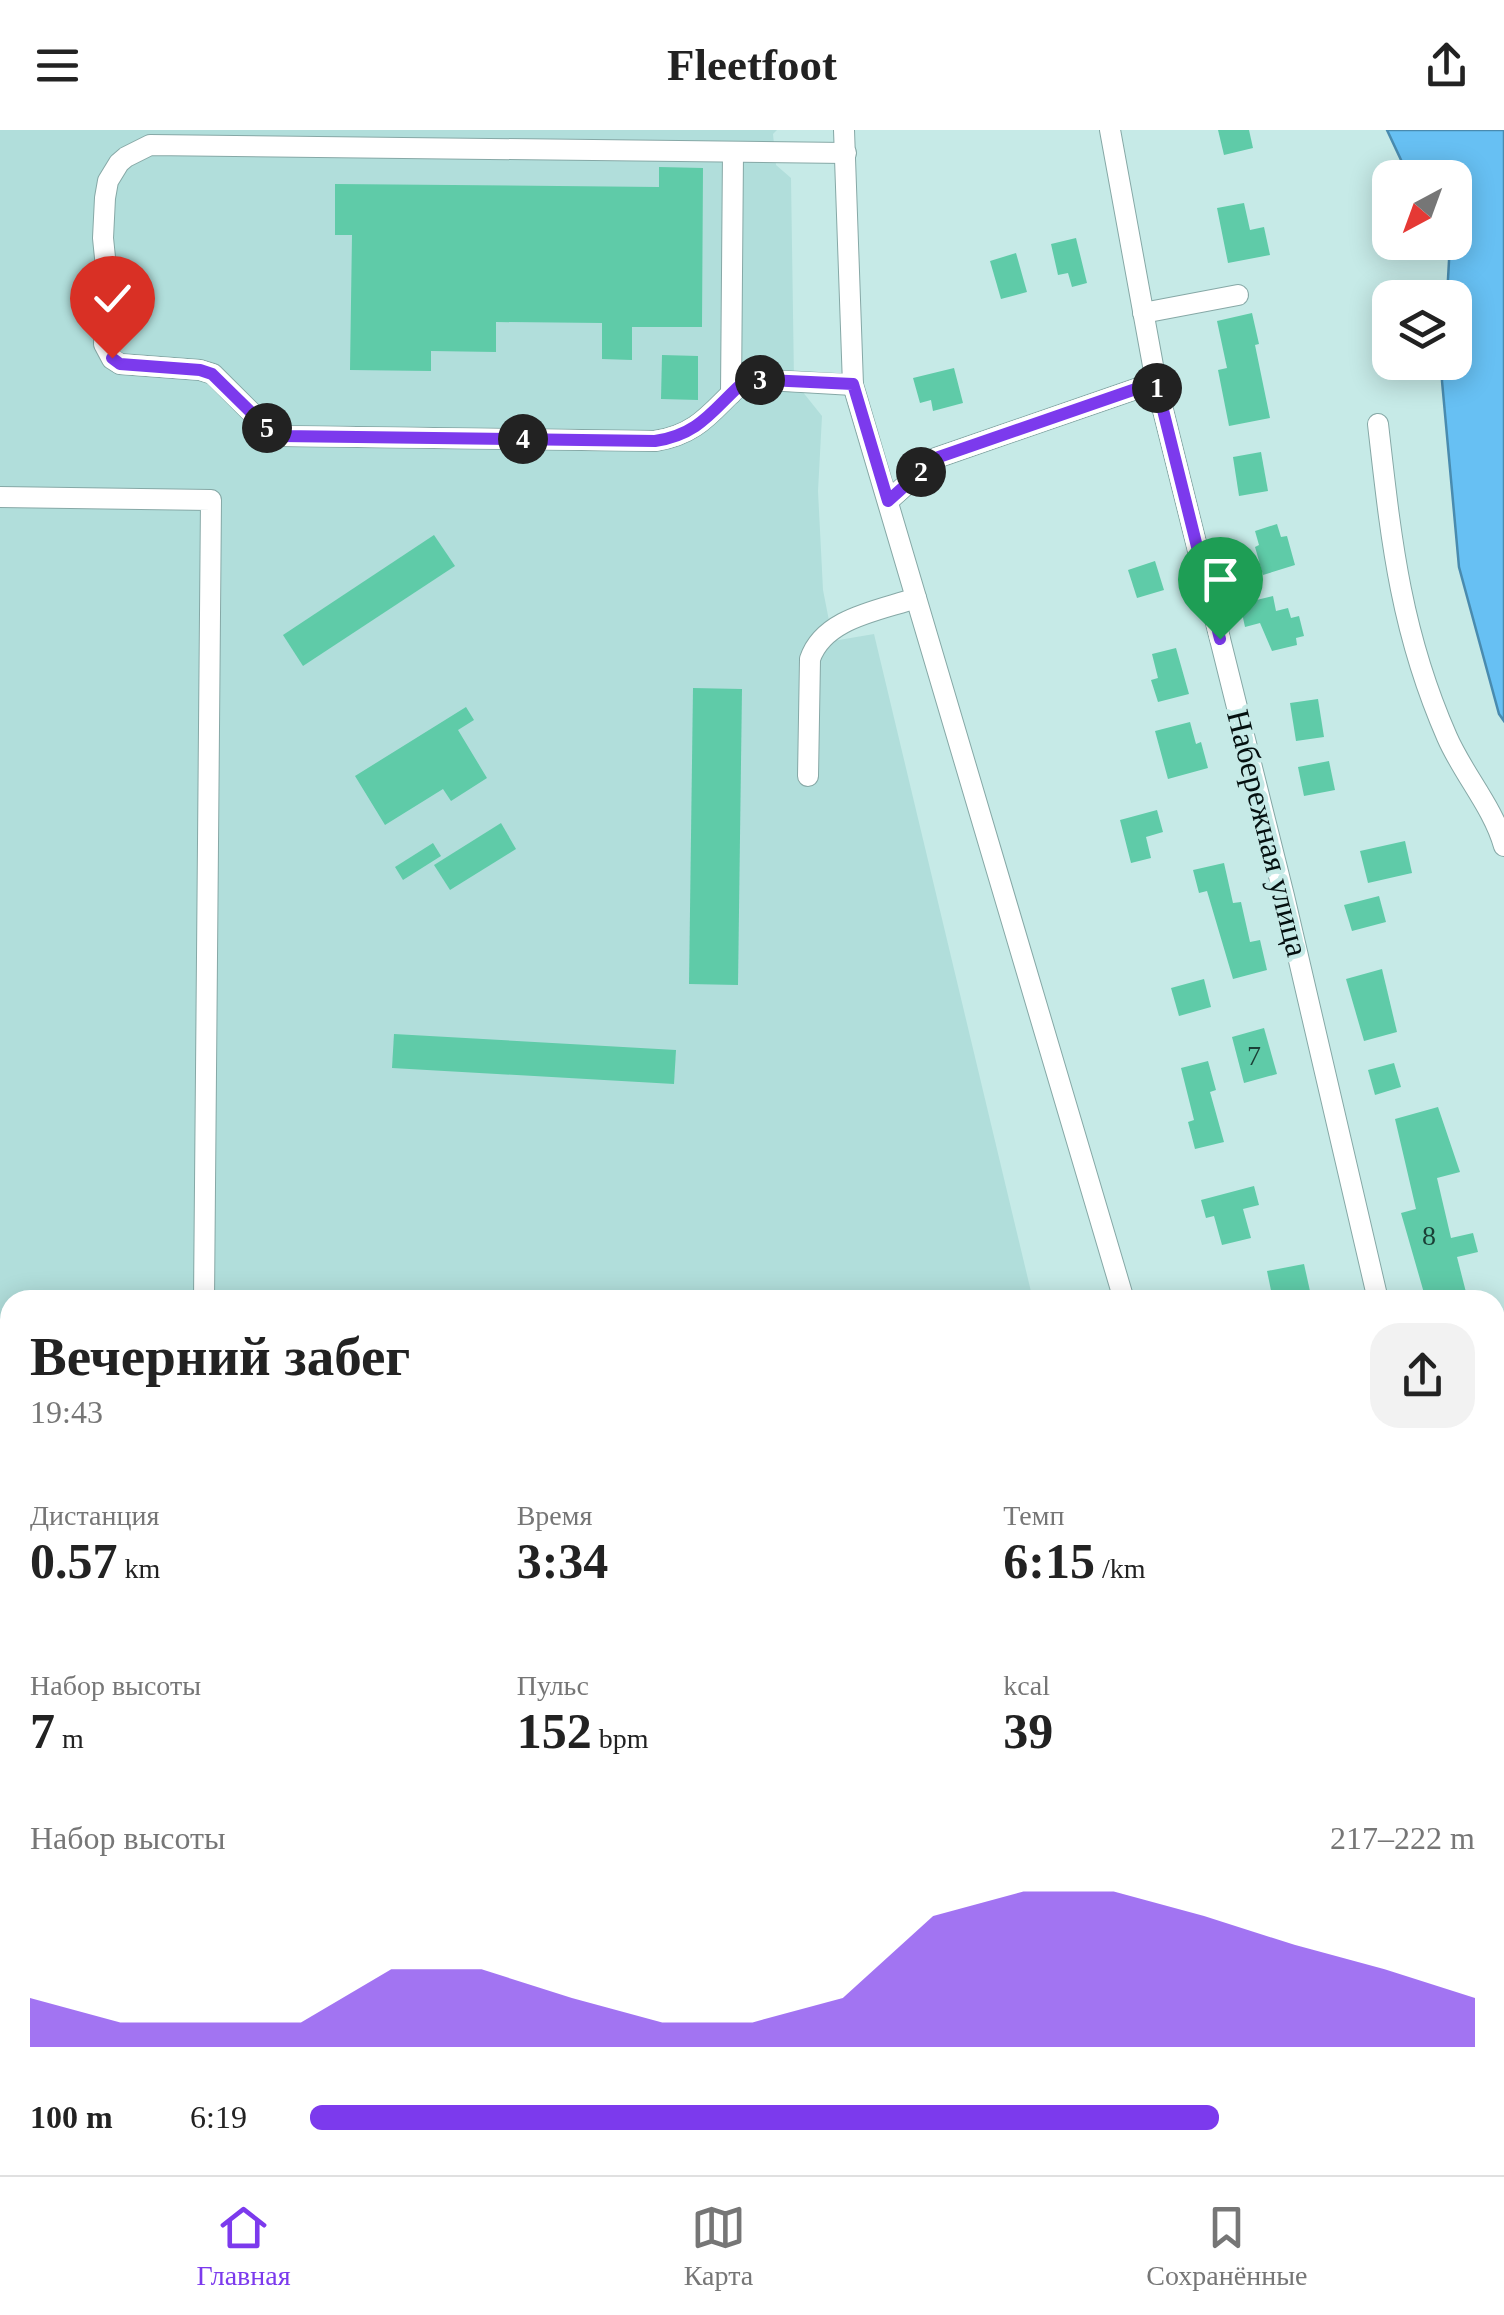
<!DOCTYPE html>
<html lang="ru">
<meta charset="utf-8">
<style>
:root{--surface:#fff;--page:#f2f2f2;--text:#222;--muted:#767676;--line:#e0e0e0;--accent:#7c3aed}
body{margin:0;font-family:Georgia,serif;background:var(--page);color:var(--text);height:100vh;display:flex;flex-direction:column;font-size:38px;white-space:nowrap}
*{box-sizing:border-box;margin:0}
p{font-size:32px;color:var(--muted)}
.icon{flex:none;width:55px;height:55px;fill:none;stroke:currentColor;stroke-width:2;stroke-linecap:round;stroke-linejoin:round}
.map{position:relative;flex:1;overflow:hidden}
.details{position:absolute;left:0px;top:1160px;width:1505px;height:885px;display:flex;flex-direction:column;background:var(--surface);border-radius:30px 30px 0 0;box-shadow:0 5px 25px #0003}
.details>*{flex:none}
.needle{width:65px;rotate:221deg}
.buttons{position:absolute;left:1372px;top:30px;display:grid;gap:20px}
.buttons a{display:grid;place-items:center;width:100px;height:100px;border-radius:20px;background:var(--surface);box-shadow:0 5px 25px #0003;font-size:50px}
.pin{position:absolute;display:grid;place-items:center;width:85px;height:85px;color:#fff;margin:-102px -42px;border-radius:50% 50% 50% 0;rotate:-45deg;box-shadow:0 0 10px #0007}
.pin .icon{rotate:45deg}
.km{position:absolute;width:50px;height:50px;margin:-25px;border-radius:50%;background:#222;color:#fff;font-size:28px;line-height:50px;text-align:center}
.round{display:grid;place-items:center;flex:none;width:105px;height:105px;border-radius:30px;background:var(--page)}
.headline{display:flex;align-items:center;justify-content:space-between;height:170px;padding:0 30px}
h1{font-size:55px;font-weight:600;line-height:75px}
.metrics{display:grid;grid-template-columns:repeat(3,1fr);gap:15px;height:170px;padding:10px 30px}
.metrics div{display:grid;align-content:center}
.metrics b{font-size:50px;font-weight:600}
.metrics small{font-size:28px;font-weight:400}
.metrics p{font-size:28px}
.chart{height:280px;padding:20px 30px}
.chart p{display:flex;justify-content:space-between}
.chart svg{width:100%;height:180px;margin-top:10px;fill:var(--accent);opacity:.7}
ul{padding:0 30px;list-style:none;font-size:32px}
li{display:grid;grid-template-columns:160px 120px 1fr;align-items:center;height:75px}
li i{height:25px;border-radius:12px;background:var(--accent)}
header{display:flex;justify-content:space-between;align-items:center;height:130px;padding:0 30px;background:var(--surface);font-size:45px;font-weight:600}
.menu{display:flex;justify-content:space-around;align-items:center;height:140px;border-top:2px solid var(--line);background:var(--surface);font-size:28px;color:var(--muted)}
.menu a{display:grid;justify-items:center;gap:5px}
.menu .selected{color:var(--accent)}
.map>svg:first-child{display:block}
.built{fill:#b1dedb}
.water{fill:#67c0f3;stroke:#498baf;stroke-width:2.5}
.building{fill:#5fcba8}
.lines{fill:none;stroke-linecap:round;stroke-linejoin:round}
.minor-casing{stroke:#86a8a6;stroke-width:22}
.path{stroke:#8aa7a5;stroke-width:2.5;stroke-dasharray:5 5;stroke-linecap:butt}
.minor{stroke:#fff;stroke-width:20}
.route-casing{stroke:#fff;stroke-width:20}
.route{stroke:#7c3aed;stroke-width:12}
.labels{text-anchor:middle;stroke-width:9;stroke-linejoin:round;paint-order:stroke}
.number-label{font-size:28px;fill:#1b3f36}
.street-label{font-size:32px;fill:#041010;stroke:#c6eae7}
</style>
<header><svg class="icon" aria-label="menu" viewBox="0 0 24 24"><path d="M4 6h16M4 12h16M4 18h16"/></svg>Fleetfoot<svg class="icon" aria-label="share" viewBox="0 0 24 24"><path d="M12 15V3M7 8l5-5 5 5M5 13v7h14v-7"/></svg></header>
<div class="map">
<svg width="1504" height="2045" viewBox="0 0 1504 2045">
<rect width="100%" height="100%" fill="#c6eae7"/>
<path class="built" d="M0,0H777L773,4L776,35L791,48L794,251L822,286L818,361L823,460L833,511L874,504L1033,1170H10V1322H0Z"/>
<path class="water" d="M1387,0H1504V591L1499,584L1459,437L1442,251L1443,233L1455,232V168L1447,167L1450,113L1455,112V48L1409,47Z"/>
<g class="building">
<path d="M1218,0H1249L1253,18L1224,25Z"/>
<path d="M659,37L703,38L702,197H632V230L602,229V193L496,192V222L431,221V241L350,240L352,105H335V54L659,57Z"/>
<path d="M1244,73L1250,100L1264,97L1270,125L1228,133L1217,78Z"/>
<path d="M1076,108L1087,153L1072,157L1068,143L1058,145L1051,114Z"/>
<path d="M1016,123L1027,162L1001,169L990,131Z"/>
<path d="M1252,183L1259,214L1255,215L1270,288L1229,296L1218,240L1227,238L1217,191Z"/>
<path d="M662,225L698,226V270L661,269Z"/>
<path d="M954,238L963,273L933,281L931,270L920,273L913,248Z"/>
<path d="M1261,322L1268,361L1239,366L1233,327Z"/>
<path d="M1277,394L1281,407L1287,406L1295,435L1263,445L1255,417L1259,415L1255,401Z"/>
<path d="M434,405L455,436L303,536L283,505Z"/>
<path d="M1155,431L1164,460L1137,468L1128,440Z"/>
<path d="M1273,466L1276,481L1288,478L1291,488L1299,486L1304,506L1296,508L1297,515L1272,521L1260,493L1245,497L1240,474Z"/>
<path d="M1176,518L1189,564L1158,572L1151,550L1158,548L1152,524Z"/>
<path d="M693,558L742,559L738,855L689,854Z"/>
<path d="M1318,569L1324,607L1296,611L1290,573Z"/>
<path d="M466,577L474,590L458,600L487,648L451,671L443,659L385,695L355,646Z"/>
<path d="M1190,592L1196,614L1201,612L1208,638L1168,649L1155,601Z"/>
<path d="M1329,631L1335,660L1304,666L1298,637Z"/>
<path d="M1157,680L1163,702L1146,707L1151,728L1131,733L1120,690Z"/>
<path d="M501,693L516,719L450,760L434,735Z"/>
<path d="M1405,711L1412,743L1368,753L1360,721Z"/>
<path d="M433,713L441,726L403,750L395,737Z"/>
<path d="M1224,733L1233,773L1241,772L1250,812L1260,810L1267,840L1233,849L1207,761L1199,763L1193,740Z"/>
<path d="M1379,766L1386,792L1352,801L1344,775Z"/>
<path d="M1382,839L1397,902L1364,911L1346,849Z"/>
<path d="M1204,849L1211,877L1179,886L1171,858Z"/>
<path d="M1264,898L1277,944L1244,953L1232,907Z"/>
<path d="M394,904L676,920L674,954L392,938Z"/>
<path d="M1208,931L1216,960L1210,962L1224,1012L1195,1019L1188,992L1194,990L1181,938Z"/>
<path d="M1394,933L1401,957L1375,965L1368,940Z"/>
<path d="M1438,977L1460,1042L1437,1048L1451,1108L1473,1103L1478,1122L1457,1127L1468,1170H1426L1401,1083L1416,1079L1395,989Z"/>
<path d="M1254,1056L1259,1075L1243,1079L1251,1108L1222,1115L1214,1086L1206,1088L1201,1070Z"/>
<path d="M1304,1134L1312,1170H1273L1267,1141Z"/>
</g>
<g class="lines">
<g class="minor-casing">
<g id="minor">
<path d="M844,0L853,255L1124,1170"/>
<path d="M1110,0L1156,252L1284,766L1378,1170"/>
<path d="M846,23L150,15L126,27L119,33L108,51L105,68L103,108L107,147L104,214L112,229L120,234L200,240L213,244L274,305L281,306L655,311C702,304 714,276 747,249L853,255"/>
<path d="M1143,183L1238,165"/>
<path d="M731,264L733,22"/>
<path d="M1378,294C1391,408 1400,500 1447,607C1463,644 1493,677 1504,716"/>
<path d="M0,367L211,370L204,1170"/>
<path d="M888,371L936,328L1156,252"/>
<path d="M808,646L810,529C824,488 878,481 916,468"/>
<path d="M0,1233L10,1234"/>
<path d="M1495,1442L1504,1420"/>
<path d="M0,1445H10"/>
<path d="M1495,1666L1504,1698"/>
<path d="M0,1838H10"/>
<path d="M1156,2035L1159,2045"/>
<path d="M1381,2035L1384,2045"/>
<path d="M120,2045V2035"/>
<path d="M558,2045V2035"/>
<path d="M884,2045L885,2035"/>
</g>
</g>
<path class="path" d="M0,1377H10"/>
<use href="#minor" class="minor"/>
</g>
<g class="lines">
<g class="route-casing">
<path id="route" d="M112,228L120,234L200,240L212,244L274,305L281,306L655,311C702,304 714,277 747,249L853,254L888,371L936,328L1156,252L1220,509"/>
</g>
<use href="#route" class="route"/>
</g>
<g class="labels">
<g class="number-label">
<text x="1254" y="935">7</text>
<text x="1429" y="1115">8</text>
</g>
<g class="street-label">
<text transform="translate(1268 703) rotate(76)" y="11">Набережная улица</text>
</g>
</g>
</svg>
<div class="buttons">
<a><svg class="needle" viewBox="-14 -14 28 28"><path d="M0-13l5 13h-10z" fill="#e53935"/><path d="M0 13l5-13h-10z" fill="#767676"/></svg></a>
<a><svg class="icon" aria-label="layers" viewBox="0 0 24 24"><path d="M12 4l9 5-9 5-9-5zM3 14l9 5 9-5"/></svg></a>
</div>
<div class="pin" style="left:1220px;top:509px;background:#1e9e55"><svg class="icon" aria-label="arrive" viewBox="0 0 24 24"><path d="M6 21V4h12l-3 4 3 4H6"/></svg></div>
<div class="pin" style="left:112px;top:228px;background:#d93025"><svg class="icon" aria-label="check" viewBox="0 0 24 24"><path d="M5 12l5 5 9-10"/></svg></div>
<b class="km" style="left:1157px;top:258px">1</b>
<b class="km" style="left:921px;top:342px">2</b>
<b class="km" style="left:760px;top:250px">3</b>
<b class="km" style="left:523px;top:309px">4</b>
<b class="km" style="left:267px;top:298px">5</b>
<section class="details">
<div class="headline"><div><h1>Вечерний забег</h1><p>19:43</p></div><a class="round"><svg class="icon" aria-label="share" viewBox="0 0 24 24"><path d="M12 15V3M7 8l5-5 5 5M5 13v7h14v-7"/></svg></a></div>
<div class="metrics">
<div><p>Дистанция</p><b>0.57<small> km</small></b></div>
<div><p>Время</p><b>3:34</b></div>
<div><p>Темп</p><b>6:15<small> /km</small></b></div>
</div>
<div class="metrics">
<div><p>Набор высоты</p><b>7<small> m</small></b></div>
<div><p>Пульс</p><b>152<small> bpm</small></b></div>
<div><p>kcal</p><b>39</b></div>
</div>
<div class="chart"><p><span>Набор высоты</span>217–222 m</p>
<svg viewBox="0 0 160 44" preserveAspectRatio="none"><path d="M0 44V32L10 38L20 38L30 38L40 25L50 25L60 32L70 38L80 38L90 32L100 12L110 6L120 6L130 12L140 19L150 25L160 32V44z"/></svg>
</div>
<ul>
<li><b>100 m</b>6:19<i style="width:78%"></i></li>
</ul>
</section>
</div>
<nav class="menu">
<a class="selected"><svg class="icon" aria-label="home" viewBox="0 0 24 24"><path d="M3 11l9-7 9 7M6 9v11h12V9"/></svg>Главная</a>
<a><svg class="icon" aria-label="map" viewBox="0 0 24 24"><path d="M3 6l6-2 6 2 6-2v14l-6 2-6-2-6 2zM9 4v14M15 6v14"/></svg>Карта</a>
<a><svg class="icon" aria-label="saved" viewBox="0 0 24 24"><path d="M7 4h10v16l-5-4-5 4z"/></svg>Сохранённые</a>
</nav>
